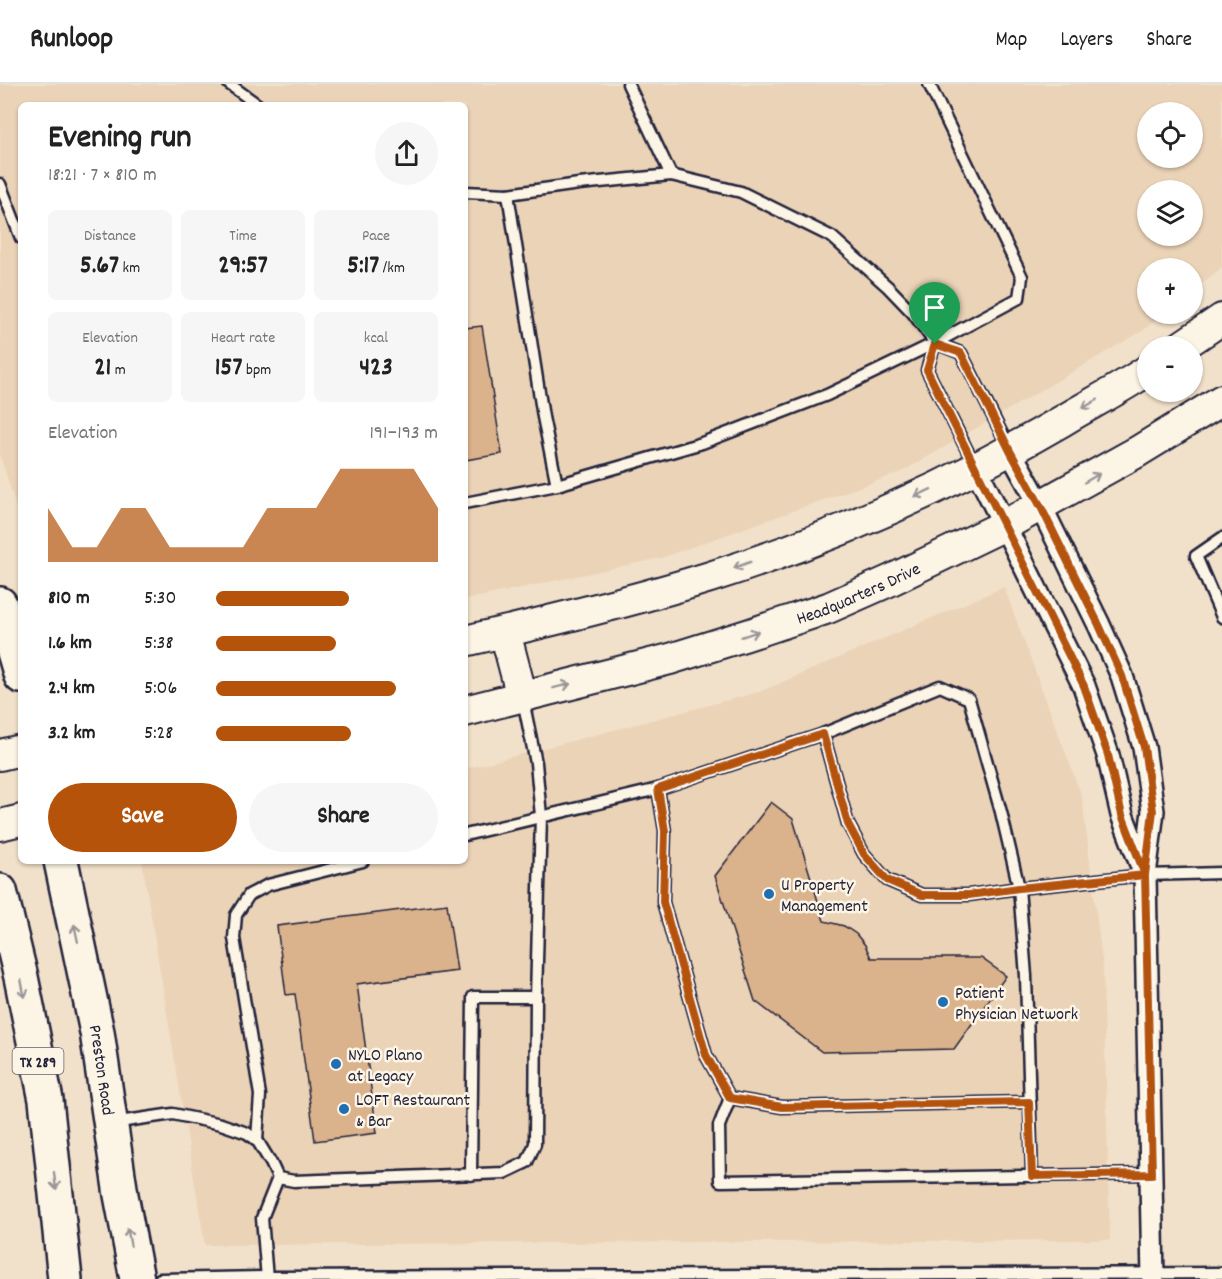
<!DOCTYPE html>
<meta charset="utf-8">
<style>
:root{--surface:#fff;--page:#f6f6f6;--text:#222;--muted:#767676;--line:#e0e0e0;--accent:#b45309}
body{margin:0;font-family:Dekko,sans-serif;background:var(--page);color:var(--text);height:100vh;display:flex;flex-direction:column;font-size:22px;white-space:nowrap}
*{box-sizing:border-box;margin:0}
p{font-size:20px;color:var(--muted)}
.icon{flex:none;width:33px;height:33px;fill:none;stroke:currentColor;stroke-width:2;stroke-linecap:round;stroke-linejoin:round}
.map{position:relative;flex:1;overflow:hidden}
.sheet{position:absolute;left:18px;top:18px;width:450px;height:762px;display:flex;flex-direction:column;background:var(--surface);border-radius:9px;box-shadow:0 2px 4px #0004}
.sheet>*{flex:none}
.buttons{position:absolute;left:1137px;top:18px;display:grid;gap:12px}
.buttons a{display:grid;place-items:center;width:66px;height:66px;border-radius:50%;background:var(--surface);box-shadow:0 2px 4px #0004;font-size:30px}
.pin{position:absolute;display:grid;place-items:center;width:51px;height:51px;color:#fff;margin:-62px -26px;border-radius:50% 50% 50% 0;rotate:-45deg;box-shadow:0 0 6px #0007}
.pin .icon{rotate:45deg}
.round{display:grid;place-items:center;flex:none;width:63px;height:63px;border-radius:32px;background:var(--page)}
.head{display:flex;align-items:center;justify-content:space-between;height:102px;padding:0 30px}
h1{font-size:33px;font-weight:700;line-height:45px}
.metrics{display:grid;grid-template-columns:repeat(3,1fr);gap:9px;height:102px;padding:6px 30px}
.metrics div{display:grid;align-content:center;border-radius:9px;background:var(--page);text-align:center}
.metrics b{font-size:26px;font-weight:700}
.metrics small{font-size:16px;font-weight:400}
.metrics p{font-size:16px}
.chart{height:168px;padding:12px 30px}
.chart p{display:flex;justify-content:space-between}
.chart svg{width:100%;height:108px;margin-top:6px;fill:var(--accent);opacity:.7}
.cta{display:flex;gap:12px;margin-top:auto;padding:12px 30px}
.cta a{flex:1;height:69px;border-radius:36px;background:var(--accent);color:#fff;font-size:24px;font-weight:700;line-height:69px;text-align:center}
.cta a+a{background:var(--page);color:var(--text)}
ul{padding:0 30px;list-style:none;font-size:20px}
li{display:grid;grid-template-columns:96px 72px 1fr;align-items:center;height:45px}
li i{height:15px;border-radius:8px;background:var(--accent)}
header{display:flex;align-items:center;gap:36px;box-sizing:border-box;height:84px;padding:0 30px;background:var(--surface);border-bottom:2px solid var(--line)}
header strong{font-size:28px}
nav{display:flex;gap:33px;margin-inline-start:auto;font-size:21px}
.map>svg:first-child{display:block}
.built{fill:#ebd3b7;fill-rule:evenodd}
.building{fill:#dab28b;stroke:#22223b;stroke-width:1.5}
.lines{fill:none;stroke-linecap:round;stroke-linejoin:round}
.lane-casing{stroke:#22223b;stroke-width:15}
.street-casing{stroke:#22223b;stroke-width:26}
.secondary-casing{stroke:#22223b;stroke-width:34}
.primary-casing{stroke:#22223b;stroke-width:38}
.lane{stroke:#fcf5e5;stroke-width:10}
.street{stroke:#fcf5e5;stroke-width:21}
.secondary{stroke:#fcf5e5;stroke-width:30}
.primary{stroke:#fcf5e5;stroke-width:33}
.oneway{stroke:#9a9698}
.route-casing{stroke:#fff;stroke-width:12}
.route{stroke:#b45309;stroke-width:8}
.poi-dot{fill:#1f6fb2;stroke:#fcf5e5;stroke-width:2}
.labels{text-anchor:middle;stroke-width:5;stroke-linejoin:round;paint-order:stroke}
.shield{fill:#fcf5e5;stroke:#63616e;stroke-width:1.5}
.shield-label{font-size:16px;font-weight:bold;fill:#22223b}
.street-label{font-size:18px;fill:#22223b;stroke:#fcf5e5}
.poi-label{font-size:18px;fill:#22223b;stroke:#fcf5e5;text-anchor:start}
</style>
<header>
<strong>Runloop</strong>
<nav><a>Map</a><a>Layers</a><a>Share</a></nav>
</header>
<div class="map">
<svg width="1222" height="1195" viewBox="0 0 1222 1195">
<rect width="100%" height="100%" fill="#f2e1ca"/>
<filter id="ink" filterUnits="userSpaceOnUse"><feTurbulence type="fractalNoise" baseFrequency=".0167" numOctaves="2"/><feDisplacementMap in="SourceGraphic" scale="12" xChannelSelector="R" yChannelSelector="G"/><feConvolveMatrix kernelMatrix="1 2 1 2 8 2 1 2 1" color-interpolation-filters="sRGB"/></filter>
<g filter="url(#ink)">
<g class="built">
<path d="M0,0H1222V183L1193,207L1192,184H1148V230H1164L1142,247L902,388L661,474L465,516V21H21V438L0,372ZM1148,28H1192V74H1148ZM1148,106H1192V152H1148Z"/>
<path d="M1004,503L1082,713L1103,884L1110,1156L205,1161L142,777H465V685L759,608Z"/>
</g>
<g class="building">
<path d="M482,242L502,370L465,376V244Z"/>
<path d="M771,718L793,735L824,837L844,842L856,850L865,861L871,874H981L1006,892L954,965L822,968L755,917L715,792Z"/>
<path d="M447,820L457,887L357,900L377,1049L315,1057L295,910L286,911L277,842Z"/>
</g>
<g class="lines">
<g class="lane-casing">
<g id="lane">
<path d="M229,0L258,21"/>
<path d="M628,0L671,91"/>
<path d="M0,100L21,154"/>
<path d="M465,108L508,110L579,100L671,91L741,108L832,153L888,203L913,229L935,259L961,269L1009,364"/>
<path d="M508,110L543,333L557,401"/>
<path d="M935,259L927,286L975,382"/>
<path d="M465,419L557,401L702,359L827,311L935,259L1019,214L1022,193L929,0"/>
<path d="M1222,454L1196,472L1222,533"/>
<path d="M823,650L848,740L864,770L887,796L922,811H969L1019,804L1145,791L1222,789"/>
<path d="M658,705L665,747L663,818L706,971L730,1014L782,1023L1029,1018"/>
<path d="M465,751L658,705L823,650L940,602L969,615L1001,728L1019,804L1026,892L1032,1092"/>
<path d="M730,1014L719,1042L720,1097L1152,1090"/>
<path d="M112,1039L173,1030L221,1040L247,1049L257,1056L271,1079L278,1094L294,1097L504,1089L527,1078L535,1060L536,913L541,732L536,679L523,616"/>
<path d="M257,1056L260,1011L234,854L236,831L249,811L268,801L363,777"/>
<path d="M471,1091L473,913H536"/>
<path d="M160,1195L267,1193L1222,1189"/>
<path d="M267,1195L262,1134L278,1094"/>
</g>
</g>
<g class="street-casing">
<g id="street">
<path d="M1010,367L1041,423L1099,541L1122,592L1144,663L1153,727L1145,791L1153,1195"/>
<path d="M976,384L1084,602L1108,671L1122,731L1144,788"/>
</g>
</g>
<g class="secondary-casing">
<g id="secondary">
<path d="M1182,262L1222,235"/>
<path d="M505,548L522,613"/>
<path d="M465,557C547,538 630,518 710,493C831,455 952,401 1062,337C1090,320 1120,305 1148,286"/>
<path id="s1" d="M465,627L670,575L747,551L828,524L889,497L1005,441L1137,368L1222,316"/>
<path d="M0,671L21,666"/>
<path d="M0,741L21,736"/>
</g>
</g>
<g class="primary-casing">
<g id="primary">
<path d="M0,520L21,592"/>
<path id="s2" d="M61,777L97,948L121,1111L137,1195"/>
<path d="M0,807L21,893L46,1016L65,1195"/>
</g>
</g>
<use href="#lane" class="lane"/>
<use href="#street" class="street"/>
<use href="#secondary" class="secondary"/>
<use href="#primary" class="primary"/>
</g>
<defs><path id="oneway-shaft" d="M-6 0H5M1.5-3L5.5 0L1.5 3" fill="none" stroke-width="1.6" stroke-linecap="round" stroke-linejoin="round" transform="scale(1.5)"/></defs>
<g class="oneway">
<use href="#oneway-shaft" transform="translate(1090 320) rotate(150)"/>
<use href="#oneway-shaft" transform="translate(1092 394) rotate(-30)"/>
<use href="#oneway-shaft" transform="translate(923 409) rotate(155)"/>
<use href="#oneway-shaft" transform="translate(742 481) rotate(160)"/>
<use href="#oneway-shaft" transform="translate(750 550) rotate(-18)"/>
<use href="#oneway-shaft" transform="translate(562 602) rotate(-14)"/>
<use href="#oneway-shaft" transform="translate(76 849) rotate(-102)"/>
<use href="#oneway-shaft" transform="translate(23 905) rotate(79)"/>
<use href="#oneway-shaft" transform="translate(55 1097) rotate(83)"/>
<use href="#oneway-shaft" transform="translate(129 1153) rotate(-100)"/>
</g>
</g>
<g class="lines" filter="url(#ink)">
<g class="route-casing">
<path id="route" d="M935,260L927,286L1084,602L1108,671L1122,731L1145,791L1019,804L969,811H922L887,796L864,770L848,740L823,650L658,705L665,747L663,818L706,971L730,1014L782,1023L1029,1018L1032,1092L1152,1090L1145,791L1153,727L1144,663L1122,592L1099,541L1041,423L1010,367L961,269L935,260"/>
</g>
<use href="#route" class="route"/>
</g>
<g class="poi-dot">
<circle cx="769" cy="810" r="6"/>
<circle cx="943" cy="918" r="6"/>
<circle cx="336" cy="980" r="6"/>
<circle cx="344" cy="1025" r="6"/>
</g>
<g class="labels">
<rect class="shield" x="12.5" y="964" width="51" height="26" rx="4.5"/>
<g class="shield-label">
<text x="38" y="983">TX 289</text>
</g>
<g class="street-label">
<text dy="6" stroke="none"><textPath href="#s1" startOffset="411">Headquarters Drive</textPath></text>
<text dy="6" stroke="none"><textPath href="#s2" startOffset="213">Preston Road</textPath></text>
</g>
<g class="poi-label">
<text x="781" y="806">U Property<tspan x="781" dy="21">Management</tspan></text>
<text x="955" y="914">Patient<tspan x="955" dy="21">Physician Network</tspan></text>
<text x="348" y="976">NYLO Plano<tspan x="348" dy="21">at Legacy</tspan></text>
<text x="356" y="1021">LOFT Restaurant<tspan x="356" dy="21">&amp; Bar</tspan></text>
</g>
</g>
</svg>
<div class="buttons">
<a><svg class="icon" aria-label="locate" viewBox="0 0 24 24"><circle cx="12" cy="12" r="6"/><path d="M12 2v4M12 18v4M2 12h4M18 12h4"/></svg></a>
<a><svg class="icon" aria-label="layers" viewBox="0 0 24 24"><path d="M12 4l9 5-9 5-9-5zM3 14l9 5 9-5"/></svg></a>
<a>+</a>
<a>−</a>
</div>
<div class="pin" style="left:935px;top:260px;background:#1e9e55"><svg class="icon" aria-label="arrive" viewBox="0 0 24 24"><path d="M6 21V4h12l-3 4 3 4H6"/></svg></div>
<section class="sheet">
<div class="head"><div><h1>Evening run</h1><p>18:21 · 7 × 810 m</p></div><a class="round"><svg class="icon" aria-label="share" viewBox="0 0 24 24"><path d="M12 15V3M7 8l5-5 5 5M5 13v7h14v-7"/></svg></a></div>
<div class="metrics">
<div><p>Distance</p><b>5.67<small> km</small></b></div>
<div><p>Time</p><b>29:57</b></div>
<div><p>Pace</p><b>5:17<small> /km</small></b></div>
</div>
<div class="metrics">
<div><p>Elevation</p><b>21<small> m</small></b></div>
<div><p>Heart rate</p><b>157<small> bpm</small></b></div>
<div><p>kcal</p><b>423</b></div>
</div>
<div class="chart"><p><span>Elevation</span>191–193 m</p>
<svg viewBox="0 0 160 44" preserveAspectRatio="none"><path d="M0 44V22L10 38L20 38L30 22L40 22L50 38L60 38L70 38L80 38L90 22L100 22L110 22L120 6L130 6L140 6L150 6L160 22V44z"/></svg>
</div>
<ul>
<li><b>810 m</b>5:30<i style="width:60%"></i></li>
<li><b>1.6 km</b>5:38<i style="width:54%"></i></li>
<li><b>2.4 km</b>5:06<i style="width:81%"></i></li>
<li><b>3.2 km</b>5:28<i style="width:61%"></i></li>
</ul>
<div class="cta"><a>Save</a><a>Share</a></div>
</section>
</div>
